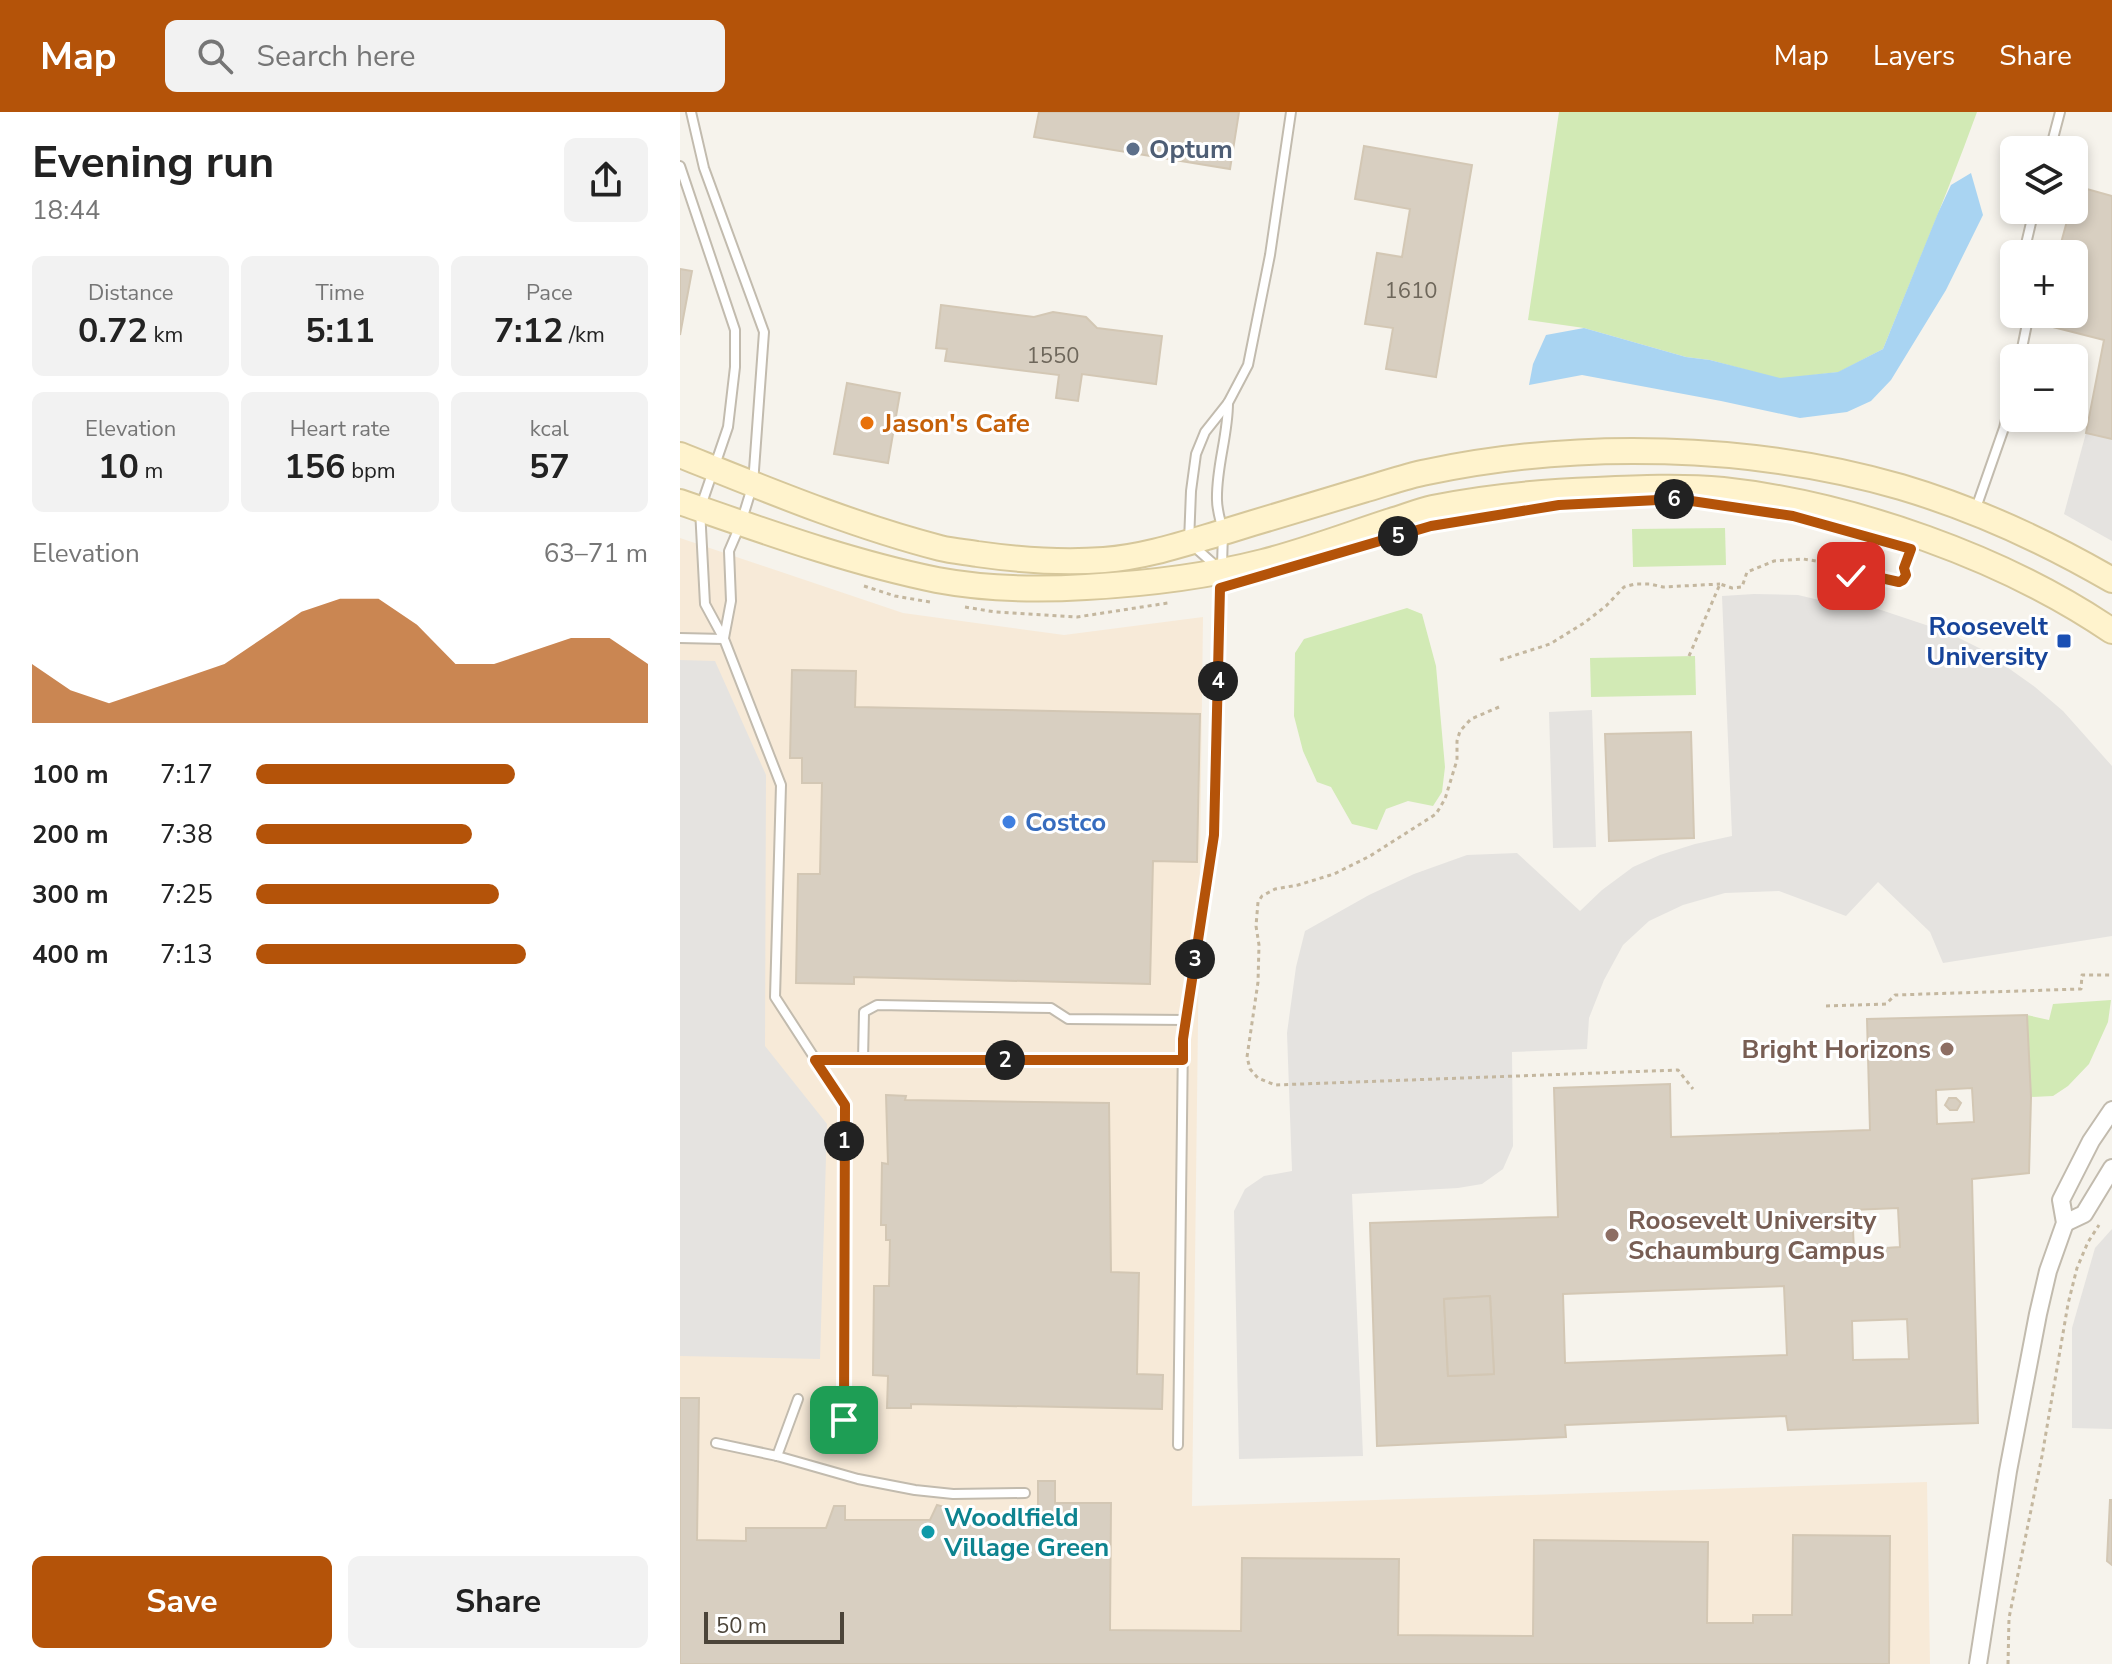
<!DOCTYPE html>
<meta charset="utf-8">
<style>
:root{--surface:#fff;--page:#f2f2f2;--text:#222;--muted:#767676;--accent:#b45309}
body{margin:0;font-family:"Nunito Sans",sans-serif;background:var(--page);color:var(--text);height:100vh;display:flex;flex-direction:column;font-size:30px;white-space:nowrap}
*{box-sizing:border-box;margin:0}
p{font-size:26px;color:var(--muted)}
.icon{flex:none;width:44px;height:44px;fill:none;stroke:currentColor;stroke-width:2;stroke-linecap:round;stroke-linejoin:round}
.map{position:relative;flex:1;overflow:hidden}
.side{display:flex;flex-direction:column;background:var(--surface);width:680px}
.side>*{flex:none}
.tools{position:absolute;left:1320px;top:24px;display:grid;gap:16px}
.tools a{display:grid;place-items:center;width:88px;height:88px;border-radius:12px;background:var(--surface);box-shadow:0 4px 12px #0003;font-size:40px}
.scale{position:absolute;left:24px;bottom:20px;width:140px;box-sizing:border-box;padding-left:8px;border:4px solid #4b4439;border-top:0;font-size:22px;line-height:28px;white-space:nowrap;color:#4b4439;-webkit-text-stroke:6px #fff;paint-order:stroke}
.pin{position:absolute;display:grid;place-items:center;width:68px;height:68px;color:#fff;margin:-34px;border-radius:16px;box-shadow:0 4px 12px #0006}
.km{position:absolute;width:40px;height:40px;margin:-20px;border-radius:50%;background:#222;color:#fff;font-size:22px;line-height:40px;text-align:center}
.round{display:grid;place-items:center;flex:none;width:84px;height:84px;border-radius:12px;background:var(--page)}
.summary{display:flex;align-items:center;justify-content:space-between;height:136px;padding:0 32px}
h1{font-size:44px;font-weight:700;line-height:60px}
.stats{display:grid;grid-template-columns:repeat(3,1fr);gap:12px;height:136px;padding:8px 32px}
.stats div{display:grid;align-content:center;border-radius:12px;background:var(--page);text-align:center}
.stats b{font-size:34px;font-weight:700}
.stats small{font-size:22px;font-weight:400}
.stats p{font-size:22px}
.chart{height:224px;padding:16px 32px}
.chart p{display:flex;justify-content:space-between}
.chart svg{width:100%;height:144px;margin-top:8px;fill:var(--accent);opacity:.7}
.cta{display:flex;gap:16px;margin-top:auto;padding:16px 32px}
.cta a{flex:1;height:92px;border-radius:12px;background:var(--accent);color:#fff;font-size:32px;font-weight:700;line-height:92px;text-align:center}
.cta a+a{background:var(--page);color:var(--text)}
ul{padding:0 32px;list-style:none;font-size:26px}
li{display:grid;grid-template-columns:128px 96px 1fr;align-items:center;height:60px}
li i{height:20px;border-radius:10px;background:var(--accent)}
header{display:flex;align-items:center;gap:48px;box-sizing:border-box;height:112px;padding:0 40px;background:var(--accent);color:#fff}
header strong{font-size:38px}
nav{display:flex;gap:44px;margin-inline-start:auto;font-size:28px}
.search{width:560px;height:72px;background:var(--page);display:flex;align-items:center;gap:20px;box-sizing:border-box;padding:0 28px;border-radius:12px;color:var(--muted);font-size:30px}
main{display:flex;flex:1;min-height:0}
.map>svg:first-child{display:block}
.commercial{fill:#f7ead8}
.green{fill:#d2eab5}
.parking{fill:#e5e3e0}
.water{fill:#a9d4f2}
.building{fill:#d8cfc1;stroke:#d3c7b4;stroke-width:2;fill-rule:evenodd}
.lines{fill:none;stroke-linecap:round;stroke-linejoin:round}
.lane-casing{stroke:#c2bbae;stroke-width:12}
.street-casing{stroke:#c2bbae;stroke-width:20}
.secondary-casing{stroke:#d6c79b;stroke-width:28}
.path{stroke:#c4b79f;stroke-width:3;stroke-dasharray:4 4;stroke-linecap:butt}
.lane{stroke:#fff;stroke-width:8}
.street{stroke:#fff;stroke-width:16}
.secondary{stroke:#fff3cd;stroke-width:24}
.route-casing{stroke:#fff;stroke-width:16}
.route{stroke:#b45309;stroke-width:10}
.service-dot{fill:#5c6f8a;stroke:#fff;stroke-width:3}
.food-dot{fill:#e8710a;stroke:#fff;stroke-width:3}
.transit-dot{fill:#1a4fb4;stroke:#fff;stroke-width:3}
.shop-dot{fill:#3f7fe0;stroke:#fff;stroke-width:3}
.education-dot{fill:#8d6e63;stroke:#fff;stroke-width:3}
.culture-dot{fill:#0f9aa8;stroke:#fff;stroke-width:3}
.labels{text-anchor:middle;stroke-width:6;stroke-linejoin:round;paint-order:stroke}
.number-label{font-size:22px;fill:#6e675b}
.service-label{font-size:26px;font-weight:bold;fill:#4e5e75;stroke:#fff;text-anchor:start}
.food-label{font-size:26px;font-weight:bold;fill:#c56008;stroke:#fff;text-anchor:start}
.transit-label{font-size:26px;font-weight:bold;fill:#164399;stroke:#fff;text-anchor:end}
.shop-label{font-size:26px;font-weight:bold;fill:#366cbe;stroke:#fff;text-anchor:start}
.education-label{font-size:26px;font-weight:bold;fill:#785e54;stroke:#fff;text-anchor:end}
.culture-label{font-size:26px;font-weight:bold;fill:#0d838f;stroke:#fff;text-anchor:start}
</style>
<header>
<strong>Map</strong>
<div class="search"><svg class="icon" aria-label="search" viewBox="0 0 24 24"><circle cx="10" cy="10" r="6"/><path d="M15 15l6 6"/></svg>Search here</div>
<nav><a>Map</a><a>Layers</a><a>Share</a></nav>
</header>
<main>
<section class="side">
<div class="summary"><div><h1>Evening run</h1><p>18:44</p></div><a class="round"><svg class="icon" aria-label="share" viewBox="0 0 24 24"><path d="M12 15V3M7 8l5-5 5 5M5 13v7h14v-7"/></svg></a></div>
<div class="stats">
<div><p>Distance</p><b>0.72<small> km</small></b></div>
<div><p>Time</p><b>5:11</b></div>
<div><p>Pace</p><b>7:12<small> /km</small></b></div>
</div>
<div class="stats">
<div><p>Elevation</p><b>10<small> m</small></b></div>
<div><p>Heart rate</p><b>156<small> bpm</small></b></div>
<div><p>kcal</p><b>57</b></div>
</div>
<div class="chart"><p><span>Elevation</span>63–71 m</p>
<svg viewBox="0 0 160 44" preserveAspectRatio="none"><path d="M0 44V26L10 34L20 38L30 34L40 30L50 26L60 18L70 10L80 6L90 6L100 14L110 26L120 26L130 22L140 18L150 18L160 26V44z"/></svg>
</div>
<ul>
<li><b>100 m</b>7:17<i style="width:66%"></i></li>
<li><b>200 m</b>7:38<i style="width:55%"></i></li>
<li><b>300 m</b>7:25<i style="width:62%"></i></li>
<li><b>400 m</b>7:13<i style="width:69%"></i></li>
</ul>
<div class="cta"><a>Save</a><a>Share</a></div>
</section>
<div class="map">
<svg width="1432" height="1552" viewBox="0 0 1432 1552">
<rect width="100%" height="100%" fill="#f6f3ec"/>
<path class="commercial" d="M0,426L223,501L384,523L523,505L512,1394L1247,1370L1250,1552H0Z"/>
<g class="green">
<path d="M879,0H1297C1268,80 1235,158 1203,237L1159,260L1100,267L1030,248L1006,245L904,216L848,208Z"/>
<path d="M1045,416L1046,453L953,455L952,417Z"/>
<path d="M727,496L742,502L756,554L765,655L762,680L753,694L728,689L706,697L697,718L672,712L651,675L637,670L623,639L614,604L615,541L624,527Z"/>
<path d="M1015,544L1016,583L911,585L910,546Z"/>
<path d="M1431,888L1428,910L1409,952L1388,974L1373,984L1351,985L1347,903L1369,908L1373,892Z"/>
</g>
<g class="parking">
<path d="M1406,321L1432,327V429L1384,402Z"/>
<path d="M1074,482L1118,483L1156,492L1192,495L1267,520L1303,538L1355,575L1383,599L1432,654V824L1263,851L1250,820L1198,770L1166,804L1099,779L1045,781L1003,793L969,809L943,833L924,868L909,906L907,937L832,940L833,1034L823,1057L802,1072L778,1076L672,1082L683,1344L559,1347L554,1099L565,1077L584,1064L612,1059L607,921L616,855L625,819L689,783L734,762L787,743L837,741L900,799L922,778L953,755L980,743L1015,732L1052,724L1042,484Z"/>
<path d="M0,548L35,549L86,663L85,934L147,1012L140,1247L0,1244Z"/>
<path d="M912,598L916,735L873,736L869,600Z"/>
<path d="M1432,1117V1317L1392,1316V1216L1415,1136Z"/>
</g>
<path class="water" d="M1291,61L1303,103L1266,178L1211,268L1191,289L1167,300L1120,306L1041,289L902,263L849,273L853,252L866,223L904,216L1006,245L1030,248L1100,266L1158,260L1203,237L1258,101L1271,73Z"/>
<g class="building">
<path d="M359,0H559L550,57L354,25Z"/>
<path d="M684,34L792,53L756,265L706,257L713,216L685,212L697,141L722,145L730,97L675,87Z"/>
<path d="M1396,74L1432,84V327L1406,321L1424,228L1361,212L1363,202H1394V142H1378L1390,98H1394Z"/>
<path d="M0,157L12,159L0,223Z"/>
<path d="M261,193L354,205L373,200L406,205L417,216L482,224L476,272L402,262L398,289L376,286L379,263L265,249L267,237L256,236Z"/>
<path d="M167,271L220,281L208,351L154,342Z"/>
<path d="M112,558L176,559L175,595L520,602L517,750L473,749L470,872L174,865V872L116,871L118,762H140L142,671H122V646H110Z"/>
<path d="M1011,620L1014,726L929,729L925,622Z"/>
<path d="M1347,903L1351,985L1349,1061L1292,1067L1298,1311L1108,1318L1106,1304L885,1313L886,1325L697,1334L690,1111L878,1105L874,976L990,972L991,1025L1190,1018L1187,907ZM1292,976L1294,1010L1257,1012L1256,978ZM1218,1096L1220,1135L1174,1138L1172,1098ZM1104,1174L1107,1243L885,1251L883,1182ZM810,1184L814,1262L768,1264L764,1187ZM1227,1207L1229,1247L1173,1248L1172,1209Z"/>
<path d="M206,983L226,984L225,988L429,991L431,1160L459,1161L457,1262L483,1263L482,1297L231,1292V1296H207L208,1264L193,1263L194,1174H209L210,1128H206V1113H201L202,1051L208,1052Z"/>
<path d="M1269,986H1276L1281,991L1277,998H1270L1265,993Z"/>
<path d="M810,1184L814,1262L768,1264L764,1187Z"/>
<path d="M0,1286H19L17,1428L66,1429V1416H146L154,1394H165V1408H250L257,1393L268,1396L269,1409L358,1410V1369H375V1391H431L430,1518L561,1519L562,1446L719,1447L718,1523L853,1524L854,1428L1028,1430L1027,1511H1073V1503H1112L1113,1423L1210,1424L1209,1552H0Z"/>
<path d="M1430,1388H1432V1453L1427,1449Z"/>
</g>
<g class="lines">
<g class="lane-casing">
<g id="lane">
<path d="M11,0L24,56L84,220L73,372L61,411L49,439L51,489L44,526"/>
<path d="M1370,38L1380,0"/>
<path d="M0,54L55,218V255L48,315L20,397L25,492L44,527L101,673L95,885L165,993L164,1308"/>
<path d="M1346,142V132L1354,98"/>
<path d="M1340,246L1349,202"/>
<path d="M1296,396L1324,316L1334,273"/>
<path d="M537,455L509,430L511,379L516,342L525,320L548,291L568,253L590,143L611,0"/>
<path d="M0,526L44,527"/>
<path d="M135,948H503"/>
<path d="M183,948L184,900L197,893L371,896L388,907L506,908"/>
<path d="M36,1331L97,1344L178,1367L235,1378L273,1382L345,1381"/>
<path d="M498,1333L503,927L534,723L543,420C541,410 537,399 537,388C536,355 548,324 548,291"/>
<path d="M97,1344L118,1287"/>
</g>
</g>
<g class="street-casing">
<g id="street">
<path d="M1385,1111L1404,1102L1432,1056"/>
<path d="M1298,1552L1328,1359L1358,1202L1368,1159L1385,1111L1381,1088L1411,1029L1432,998"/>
</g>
</g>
<g class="secondary-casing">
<g id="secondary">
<path d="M0,343C85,377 171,413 260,436C272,439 285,440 297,442C339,448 382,451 424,448C466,445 506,431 547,419C592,405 637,392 683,378C704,372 726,364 747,360C897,328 1073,332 1221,375C1295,397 1365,429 1432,468"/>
<path d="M0,390C84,419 169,450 257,468C305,477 357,478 406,475C462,472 528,464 583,450C626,439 668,423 711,409C725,405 739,399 753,396C806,385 862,380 916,378C958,376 1001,374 1043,378C1172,392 1325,446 1432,519"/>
</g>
</g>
<g class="path">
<path d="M184,474L215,484L250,490"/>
<path d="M285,495L315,500L397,505L488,491"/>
<path d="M1009,544L1040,472L1052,476L1062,475L1067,460L1094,449L1123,447L1136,449L1158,463L1183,462L1219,470L1223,468L1226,463L1224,456L1229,442"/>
<path d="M820,548L870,532L904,511L926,494L944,475L955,472H970L983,475L1040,472"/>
<path d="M819,595L791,607L780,619L777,629V648L765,687L756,702L690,744L654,762L618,773L595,777L582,784L578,790L576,814L579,833L578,870L567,945L570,957L578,966L595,973L998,958L1013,977"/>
<path d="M1146,894L1206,892L1215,883L1401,877L1402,863H1432"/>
<path d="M1328,1552L1329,1506L1362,1344L1388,1192L1397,1156L1408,1130L1419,1113"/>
</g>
<use href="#lane" class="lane"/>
<use href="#street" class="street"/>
<use href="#secondary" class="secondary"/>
</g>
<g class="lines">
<g class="route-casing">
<path id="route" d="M164,1308L165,993L135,948H503V927L534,723L540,476L751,414L879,393L998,387L1113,404L1231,437L1224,456L1226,463L1223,468L1219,470L1183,462L1171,464"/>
</g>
<use href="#route" class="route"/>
</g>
<circle class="service-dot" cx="453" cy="37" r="8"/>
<circle class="food-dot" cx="187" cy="311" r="8"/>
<rect class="transit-dot" x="1376" y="521" width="16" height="16" rx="4"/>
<circle class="shop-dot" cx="329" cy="710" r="8"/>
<g class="education-dot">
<circle cx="1267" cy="937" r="8"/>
<circle cx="932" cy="1123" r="8"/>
</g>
<circle class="culture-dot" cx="248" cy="1420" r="8"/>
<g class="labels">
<g class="number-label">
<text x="731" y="186">1610</text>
<text x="373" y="251">1550</text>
</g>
<g class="service-label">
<text x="469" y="46">Optum</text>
</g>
<g class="food-label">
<text x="203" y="320">Jason's Cafe</text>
</g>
<g class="transit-label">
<text x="1368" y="523">Roosevelt<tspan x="1368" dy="30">University</tspan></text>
</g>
<g class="shop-label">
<text x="345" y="719">Costco</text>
</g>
<g class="education-label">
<text x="1251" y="946">Bright Horizons</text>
<text x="948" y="1117" text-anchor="start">Roosevelt University<tspan x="948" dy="30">Schaumburg Campus</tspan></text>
</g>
<g class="culture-label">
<text x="264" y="1414">Woodlfield<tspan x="264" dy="30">Village Green</tspan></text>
</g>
</g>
</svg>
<div class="tools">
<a><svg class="icon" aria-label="layers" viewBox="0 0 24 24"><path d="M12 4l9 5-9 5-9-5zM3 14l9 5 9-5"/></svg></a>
<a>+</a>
<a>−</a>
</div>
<div class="scale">50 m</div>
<div class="pin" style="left:164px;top:1308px;background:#1e9e55"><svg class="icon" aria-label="arrive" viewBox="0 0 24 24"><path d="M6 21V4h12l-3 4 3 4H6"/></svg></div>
<div class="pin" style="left:1171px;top:464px;background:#d93025"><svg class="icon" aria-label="check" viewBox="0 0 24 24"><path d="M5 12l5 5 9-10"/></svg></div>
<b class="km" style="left:164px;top:1029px">1</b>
<b class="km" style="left:325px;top:948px">2</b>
<b class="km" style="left:515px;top:847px">3</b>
<b class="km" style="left:538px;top:569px">4</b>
<b class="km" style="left:718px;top:424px">5</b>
<b class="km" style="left:994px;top:387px">6</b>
</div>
</main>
